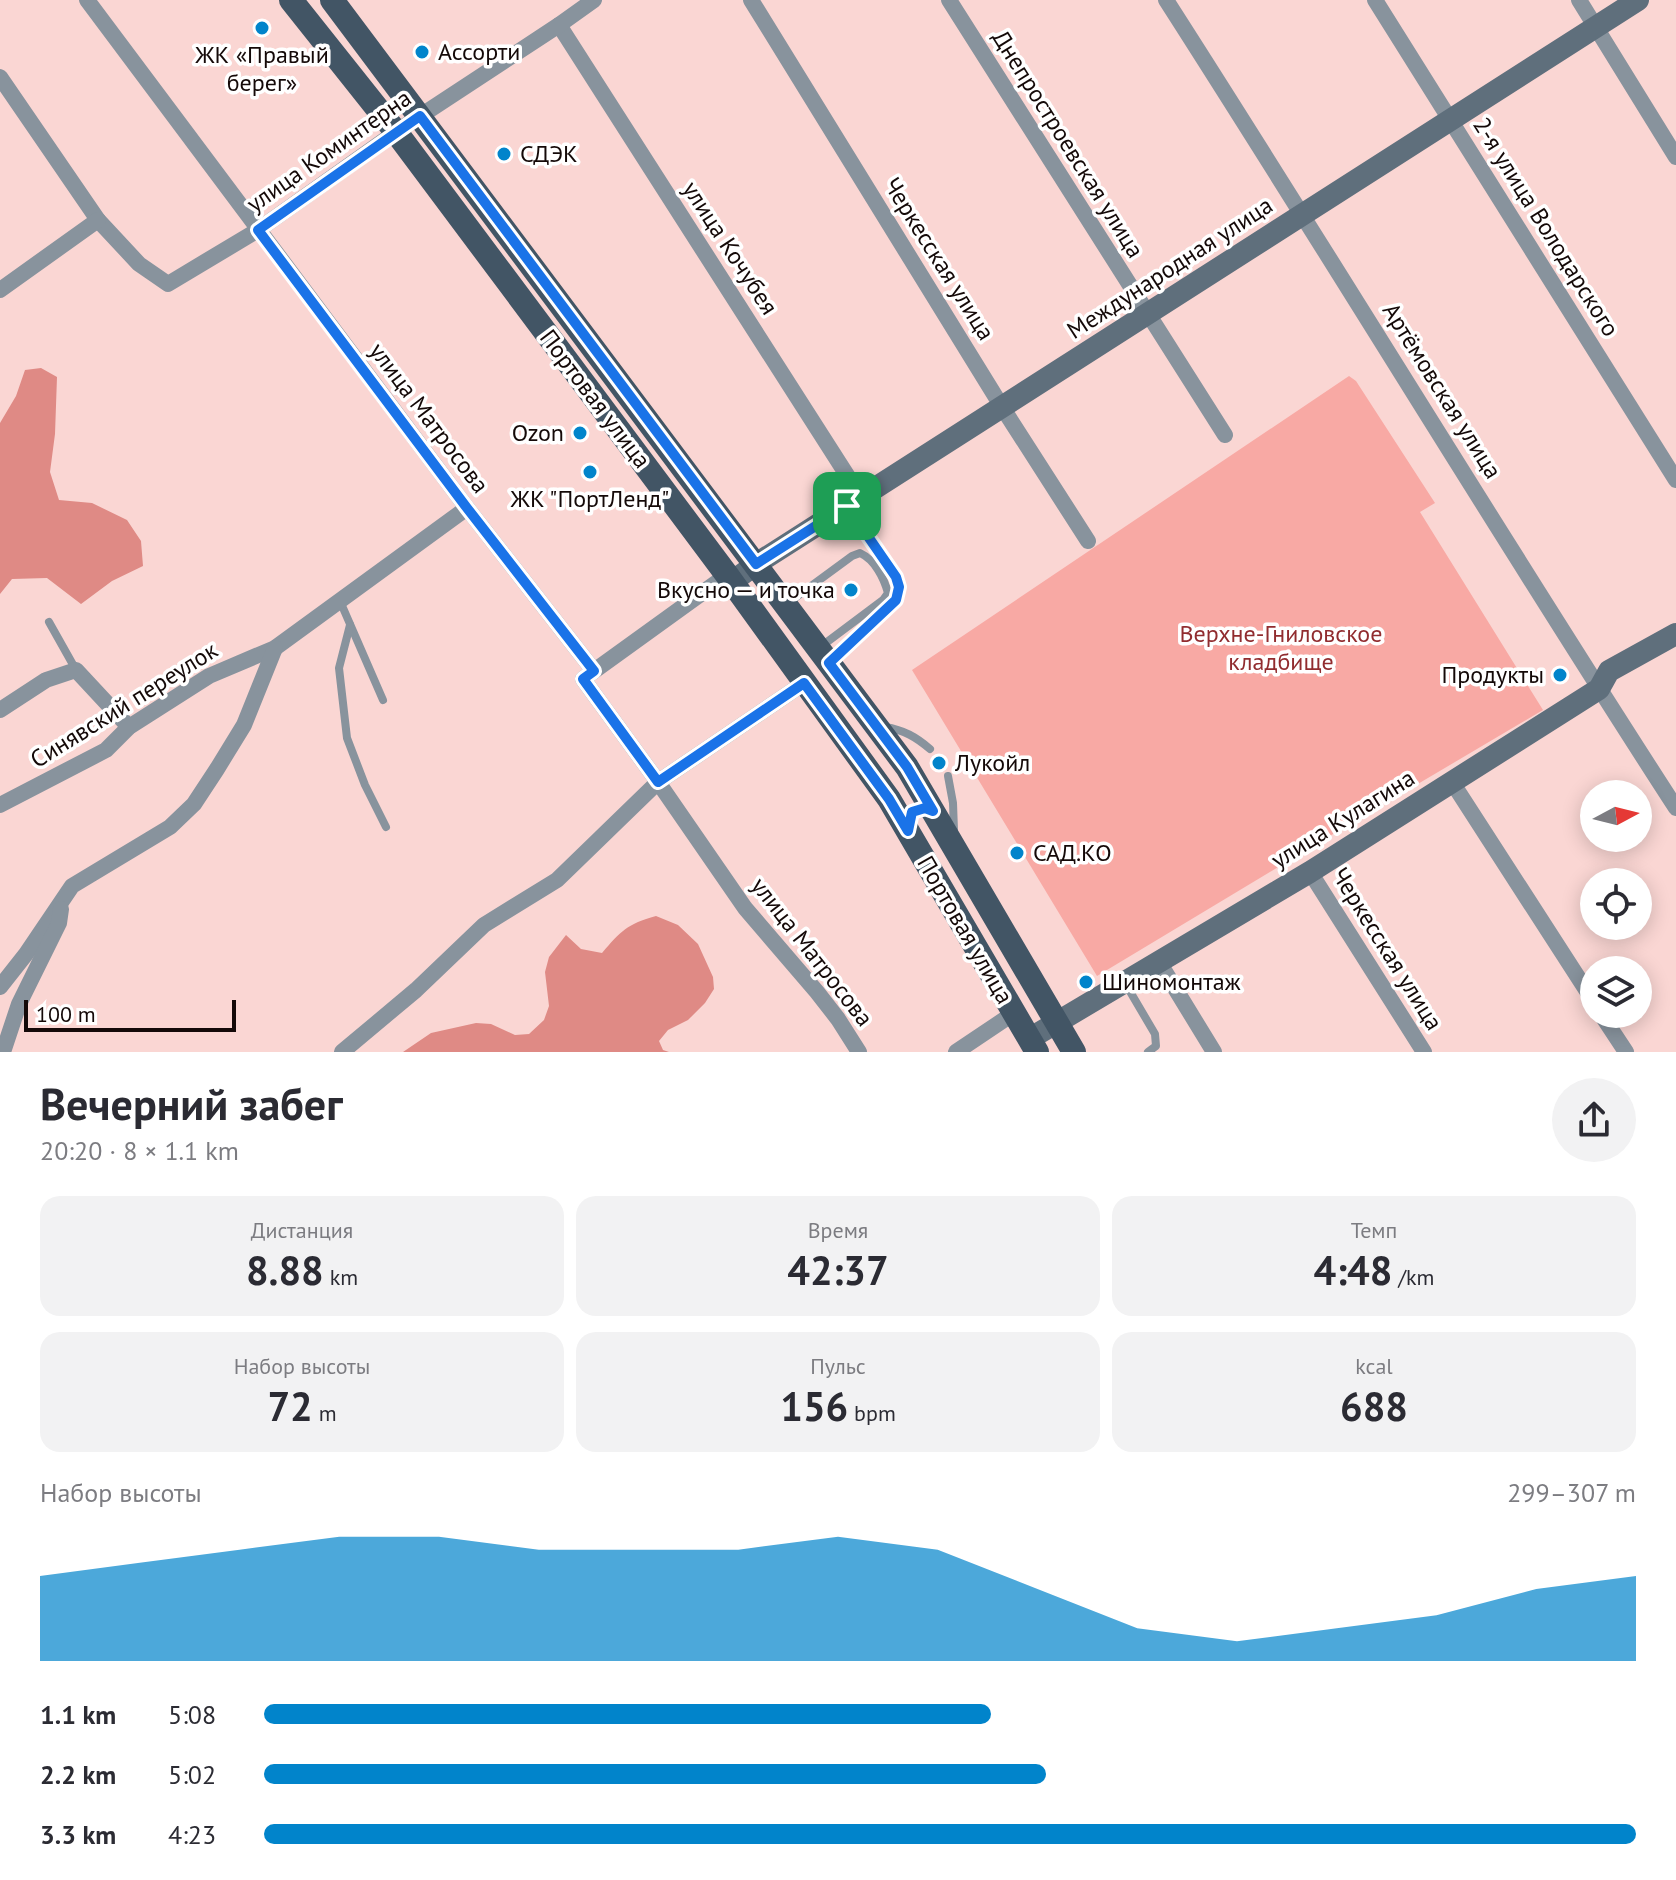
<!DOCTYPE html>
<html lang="ru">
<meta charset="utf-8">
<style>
:root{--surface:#fff;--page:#f2f2f3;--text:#2b2b33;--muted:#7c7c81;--accent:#0184cb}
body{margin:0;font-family:"PT Sans",sans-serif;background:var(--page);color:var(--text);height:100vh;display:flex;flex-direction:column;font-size:30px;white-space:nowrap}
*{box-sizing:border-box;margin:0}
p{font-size:26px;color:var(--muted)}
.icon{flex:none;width:44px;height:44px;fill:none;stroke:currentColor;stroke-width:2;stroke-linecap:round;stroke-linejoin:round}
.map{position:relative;height:1052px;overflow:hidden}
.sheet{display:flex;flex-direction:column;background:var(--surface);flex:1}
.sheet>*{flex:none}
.needle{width:52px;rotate:83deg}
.controls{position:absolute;left:1580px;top:780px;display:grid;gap:16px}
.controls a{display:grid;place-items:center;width:72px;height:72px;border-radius:50%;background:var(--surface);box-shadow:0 4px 20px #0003;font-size:40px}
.scale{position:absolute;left:24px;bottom:20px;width:212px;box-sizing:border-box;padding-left:8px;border:4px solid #140908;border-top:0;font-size:22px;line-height:28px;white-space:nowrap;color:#140908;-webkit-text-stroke:6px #fff;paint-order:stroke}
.pin{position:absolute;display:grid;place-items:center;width:68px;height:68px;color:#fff;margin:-34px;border-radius:16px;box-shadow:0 4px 12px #0006}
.round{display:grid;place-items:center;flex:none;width:84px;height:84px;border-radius:42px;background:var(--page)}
.headline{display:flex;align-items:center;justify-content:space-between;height:136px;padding:0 40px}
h1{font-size:44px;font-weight:600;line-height:60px}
.stats{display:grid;grid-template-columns:repeat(3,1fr);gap:12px;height:136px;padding:8px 40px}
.stats div{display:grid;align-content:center;border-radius:20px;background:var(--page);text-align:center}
.stats b{font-size:40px;font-weight:600}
.stats small{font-size:22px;font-weight:400}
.stats p{font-size:22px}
.chart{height:224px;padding:16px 40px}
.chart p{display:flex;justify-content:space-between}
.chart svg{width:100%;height:144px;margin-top:8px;fill:var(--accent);opacity:.7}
ul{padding:0 40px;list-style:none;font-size:26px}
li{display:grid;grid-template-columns:128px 96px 1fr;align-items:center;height:60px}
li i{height:20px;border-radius:10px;background:var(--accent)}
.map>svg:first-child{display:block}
.green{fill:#f8a9a4}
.forest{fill:#df8a85}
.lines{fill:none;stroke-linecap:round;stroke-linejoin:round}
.lane{stroke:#88939d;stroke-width:8}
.street{stroke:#88939d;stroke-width:16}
.secondary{stroke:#5f6f7c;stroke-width:22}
.primary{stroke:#425565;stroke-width:24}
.route-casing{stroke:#fff;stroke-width:16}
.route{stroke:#1a73e8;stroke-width:10}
.poi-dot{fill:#0184cb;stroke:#fff;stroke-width:3}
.labels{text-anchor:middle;stroke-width:7;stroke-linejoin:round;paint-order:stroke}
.poi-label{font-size:24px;fill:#140908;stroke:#fff;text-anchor:start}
.street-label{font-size:24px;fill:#140908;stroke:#fff}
.park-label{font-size:24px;fill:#912c2f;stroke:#fff}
</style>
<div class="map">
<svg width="1676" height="1052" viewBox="0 0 1676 1052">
<rect width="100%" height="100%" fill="#fad6d3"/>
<path class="green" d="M1349,376L1356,381L1435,503L1420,512L1543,710L1323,840L1097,976L912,670Z"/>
<g class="forest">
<path d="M41,368L57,377L55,434L50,472L59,500L92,503L127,520L141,541L143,566L112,581L81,604L47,578L12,579L0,594V423L16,396L25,370Z"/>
<path d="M656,916L678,925L698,944L713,977L714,989L705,1003L688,1020L668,1030L659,1041L663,1050L669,1052H403L431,1033L476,1023L491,1024L515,1035L529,1034L544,1020L549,1006L545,972L549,957L566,935L581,949L602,953C621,931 627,924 656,916Z"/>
</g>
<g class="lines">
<g class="lane">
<path d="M340,601L383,700"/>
<path d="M788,603L852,556L860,553C875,560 884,578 888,593L883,600L819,648"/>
<path d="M49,622L76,670"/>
<path d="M350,625L339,668L347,738L365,785L386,827"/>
<path d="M831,661L896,600L899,587L896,577L847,506"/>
<path d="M885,727C904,730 916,737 930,749"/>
<path d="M948,776L953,803L954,831"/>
<path d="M1125,983L1155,1034L1156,1046L1148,1052"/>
</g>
<g class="street">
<path d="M87,0L467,508L594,671L583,679L658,782L745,908L817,992L838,1019L859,1052"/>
<path d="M751,0L1002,407L1088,541"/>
<path d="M949,0L1225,435"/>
<path d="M1166,0C1338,268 1503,541 1676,808"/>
<path d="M1375,0L1676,480"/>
<path d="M1579,0L1676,157"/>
<path d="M559,25L861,497"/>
<path d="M0,77L98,220L139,264L168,284L258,230L396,132L559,25L594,0"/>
<path d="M0,290L98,220"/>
<path d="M594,671L727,575"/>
<path d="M0,710L46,680L76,670L129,727"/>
<path d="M1452,782L1594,1002"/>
<path d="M0,805L106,750L129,727L209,676L275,648L467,508"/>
<path d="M1310,872L1424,1052"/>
<path d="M1159,962L1214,1052"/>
<path d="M0,987L26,954L72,886L170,827L194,804L217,769L244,725L275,648"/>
<path d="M1601,1014L1626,1052"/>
<path d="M3,1052L19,1004L59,923L61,909"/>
<path d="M342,1052L416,990L484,925L557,880L658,782L804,683"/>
<path d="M956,1052L1014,1013"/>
</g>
<g class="secondary">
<path d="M732,582L756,564L847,506L1638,0"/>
<path d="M1029,1039L1310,872L1599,689L1609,671L1676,634"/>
</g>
<g class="primary">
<path d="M291,0L396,132L727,575L889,799L1037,1052"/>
<path d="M332,0L907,767L1074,1052"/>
</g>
</g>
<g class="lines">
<g class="route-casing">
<path id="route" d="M420,116L756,564L847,506L896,577L899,587L896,600L829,663L907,767L933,811L925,808L912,812L908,831L889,799L804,683L658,782L583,679L594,671L467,508L258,230Z"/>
</g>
<use href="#route" class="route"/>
</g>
<g class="poi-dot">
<circle cx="262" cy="28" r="8"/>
<circle cx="422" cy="52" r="8"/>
<circle cx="504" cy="154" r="8"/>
<circle cx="580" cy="433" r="8"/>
<circle cx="590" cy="472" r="8"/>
<circle cx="851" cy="590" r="8"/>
<circle cx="1560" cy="675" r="8"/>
<circle cx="939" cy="763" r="8"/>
<circle cx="1017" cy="853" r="8"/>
<circle cx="1086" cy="982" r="8"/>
</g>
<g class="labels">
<g class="poi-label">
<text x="438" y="60">Ассорти</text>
<text x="262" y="63" text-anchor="middle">ЖК «Правый<tspan x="262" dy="28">берег»</tspan></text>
<text x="520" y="162">СДЭК</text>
<text x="564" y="441" text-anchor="end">Ozon</text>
<text x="590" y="507" text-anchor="middle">ЖК "ПортЛенд"</text>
<text x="835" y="598" text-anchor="end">Вкусно — и точка</text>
<text x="1544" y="683" text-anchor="end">Продукты</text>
<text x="955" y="771">Лукойл</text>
<text x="1033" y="861">САД.КО</text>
<text x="1102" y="990">Шиномонтаж</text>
</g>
<g class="street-label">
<text transform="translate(1068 144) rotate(58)" y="8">Днепростроевская улица</text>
<text transform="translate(329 151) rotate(-35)" y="8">улица Коминтерна</text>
<text transform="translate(1546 227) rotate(58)" y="8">2-я улица Володарского</text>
<text transform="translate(730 248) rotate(57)" y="8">улица Кочубея</text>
<text transform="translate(939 259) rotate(58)" y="8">Черкесская улица</text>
<text transform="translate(1170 268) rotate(-33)" y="8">Международная улица</text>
<text transform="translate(1442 391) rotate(58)" y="8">Артёмовская улица</text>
<text transform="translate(595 399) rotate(53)" y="8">Портовая улица</text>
<text transform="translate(429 418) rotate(53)" y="8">улица Матросова</text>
<text transform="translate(124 705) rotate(-32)" y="8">Синявский переулок</text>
<text transform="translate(1343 819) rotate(-32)" y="8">улица Кулагина</text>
<text transform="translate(965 930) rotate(60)" y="8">Портовая улица</text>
<text transform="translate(1387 949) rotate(58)" y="8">Черкесская улица</text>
<text transform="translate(812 952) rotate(52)" y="8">улица Матросова</text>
</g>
<g class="park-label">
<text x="1281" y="642">Верхне-Гниловское<tspan x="1281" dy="28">кладбище</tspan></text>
</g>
</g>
</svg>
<div class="controls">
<a><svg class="needle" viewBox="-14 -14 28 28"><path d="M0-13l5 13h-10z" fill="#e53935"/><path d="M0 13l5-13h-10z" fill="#7c7c81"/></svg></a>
<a><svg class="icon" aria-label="locate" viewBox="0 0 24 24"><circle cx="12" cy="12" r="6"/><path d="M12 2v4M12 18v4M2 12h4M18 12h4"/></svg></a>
<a><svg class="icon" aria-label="layers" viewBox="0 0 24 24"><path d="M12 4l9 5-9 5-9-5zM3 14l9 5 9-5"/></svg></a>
</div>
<div class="scale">100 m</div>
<div class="pin" style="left:847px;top:506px;background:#1e9e55"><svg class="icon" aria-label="arrive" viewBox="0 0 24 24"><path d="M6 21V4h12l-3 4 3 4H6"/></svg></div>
</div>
<section class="sheet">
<div class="headline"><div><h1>Вечерний забег</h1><p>20:20 · 8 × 1.1 km</p></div><a class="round"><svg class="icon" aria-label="share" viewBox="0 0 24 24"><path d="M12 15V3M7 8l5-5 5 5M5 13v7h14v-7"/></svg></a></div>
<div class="stats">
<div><p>Дистанция</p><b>8.88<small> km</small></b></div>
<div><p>Время</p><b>42:37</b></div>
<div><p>Темп</p><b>4:48<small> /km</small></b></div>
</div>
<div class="stats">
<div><p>Набор высоты</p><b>72<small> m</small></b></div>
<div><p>Пульс</p><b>156<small> bpm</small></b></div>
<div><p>kcal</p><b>688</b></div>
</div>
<div class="chart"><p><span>Набор высоты</span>299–307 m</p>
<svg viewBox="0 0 160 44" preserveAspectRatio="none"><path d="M0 44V18L10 14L20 10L30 6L40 6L50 10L60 10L70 10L80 6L90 10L100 22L110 34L120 38L130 34L140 30L150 22L160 18V44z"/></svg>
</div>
<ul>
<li><b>1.1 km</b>5:08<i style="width:53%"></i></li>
<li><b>2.2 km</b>5:02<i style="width:57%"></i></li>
<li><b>3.3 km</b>4:23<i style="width:100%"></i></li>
</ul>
</section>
